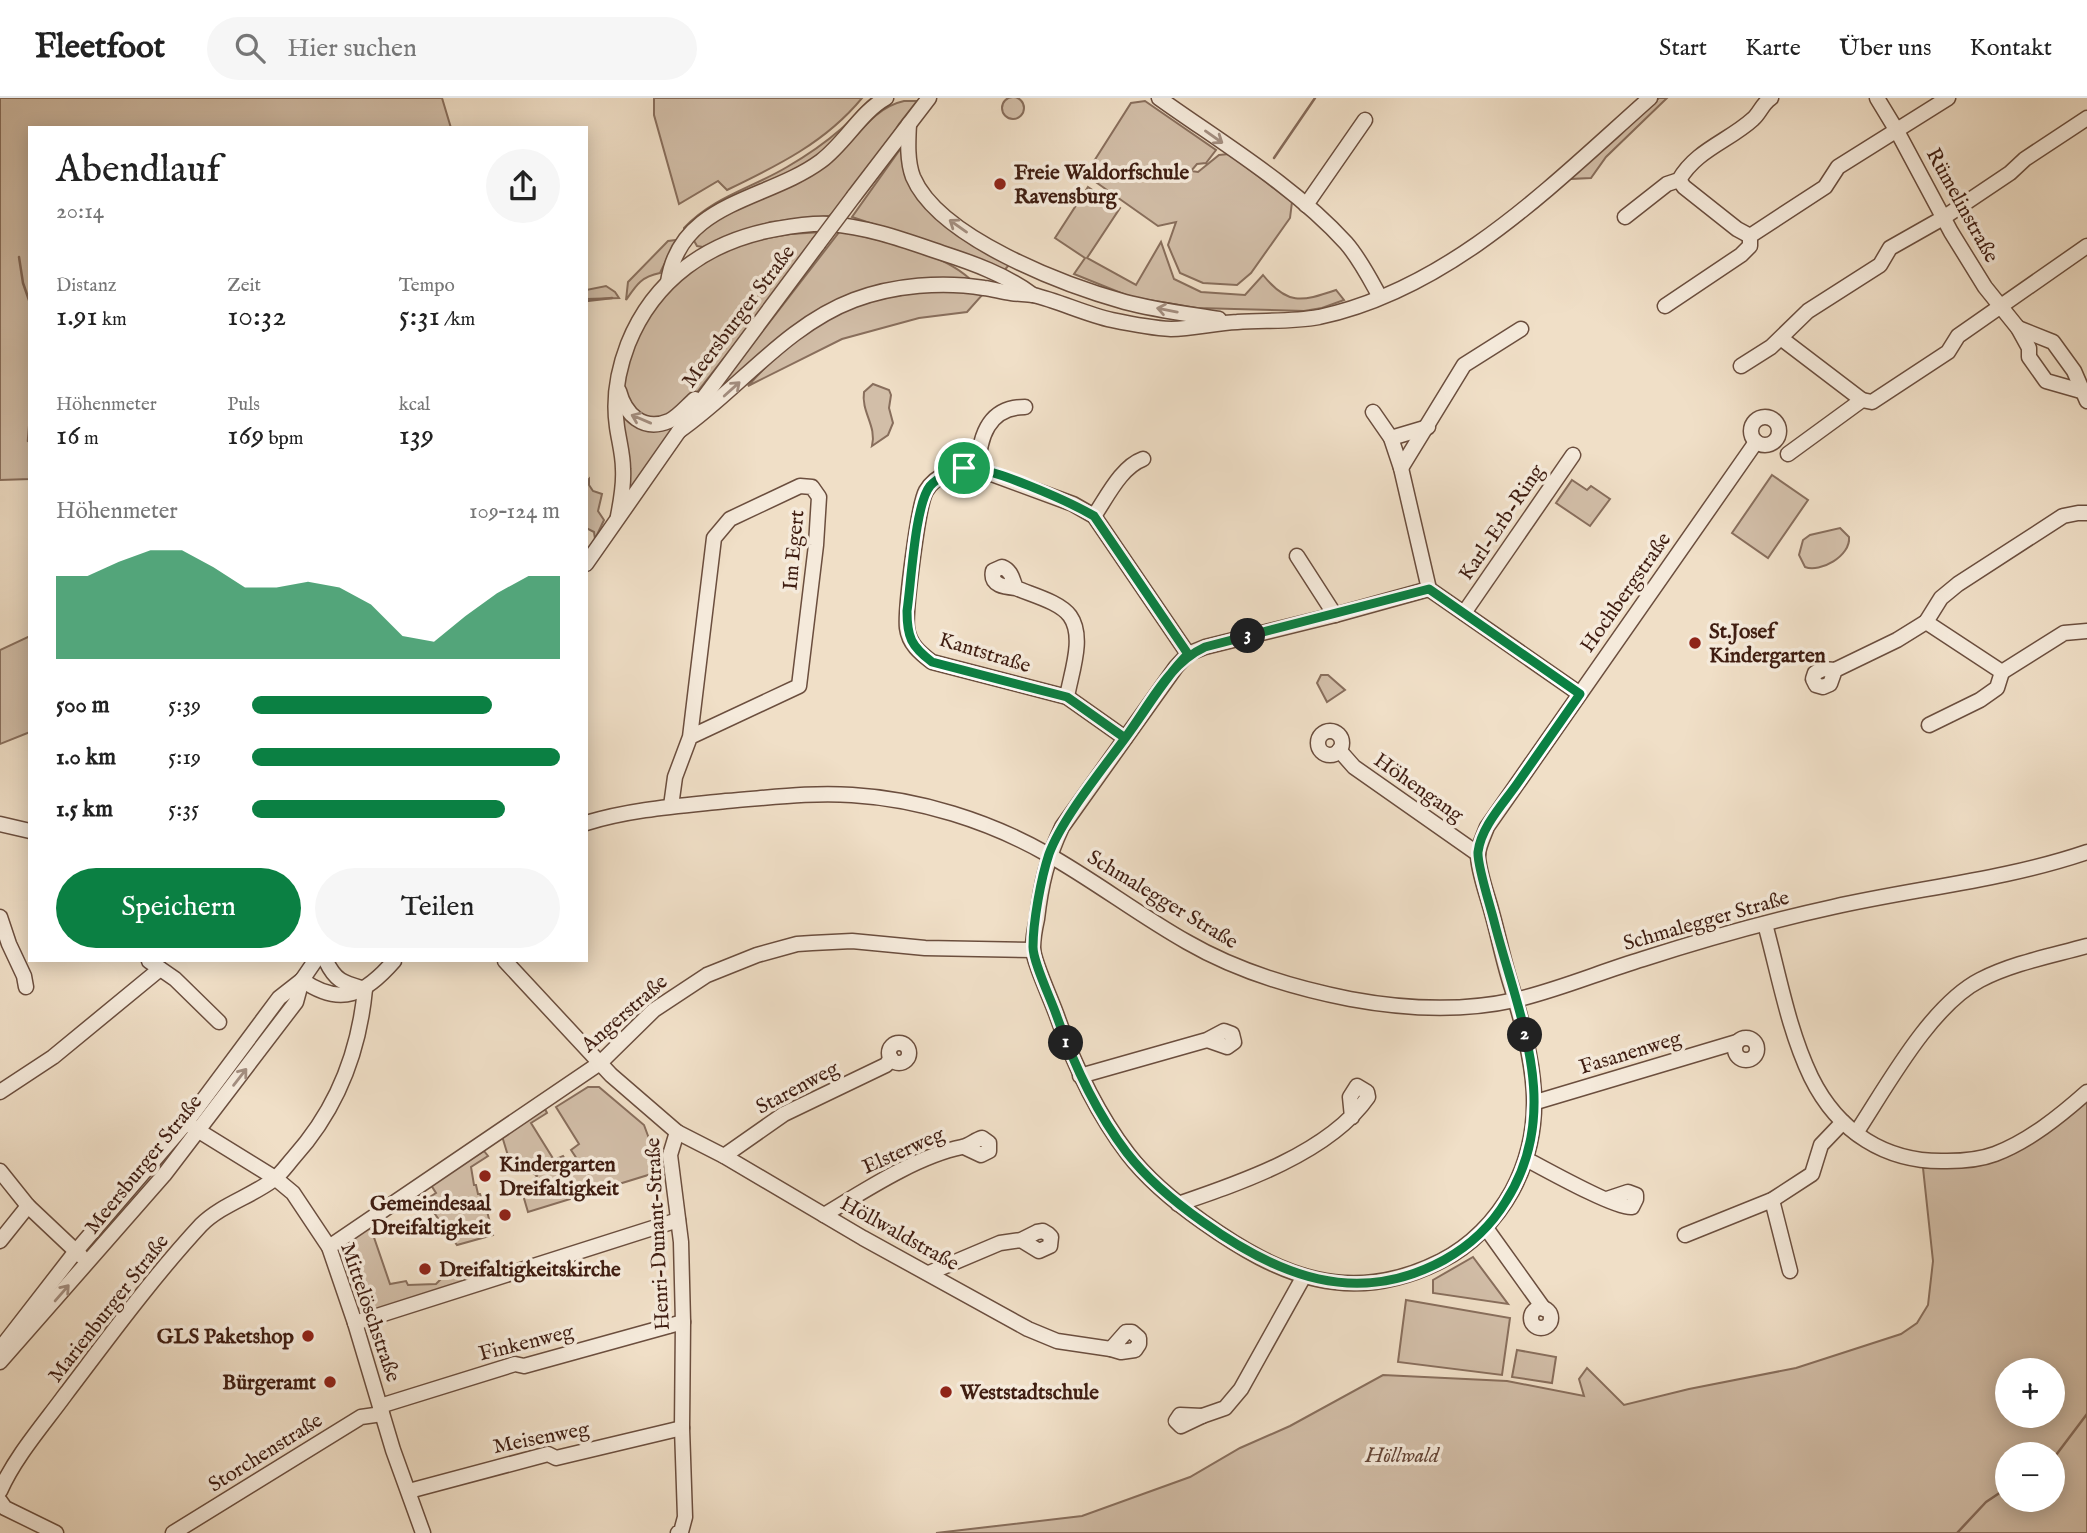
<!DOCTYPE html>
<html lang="de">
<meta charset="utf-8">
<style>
:root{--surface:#fff;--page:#f6f6f6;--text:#222;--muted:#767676;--line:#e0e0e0;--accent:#0b8043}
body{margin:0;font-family:"IM FELL English",serif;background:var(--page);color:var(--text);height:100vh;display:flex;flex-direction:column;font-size:26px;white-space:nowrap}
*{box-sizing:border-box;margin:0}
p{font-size:23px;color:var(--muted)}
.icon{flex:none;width:38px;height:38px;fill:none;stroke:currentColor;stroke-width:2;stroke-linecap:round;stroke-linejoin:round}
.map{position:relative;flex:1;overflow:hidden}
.details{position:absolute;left:28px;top:28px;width:560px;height:836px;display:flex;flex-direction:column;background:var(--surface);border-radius:0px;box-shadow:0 4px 18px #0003}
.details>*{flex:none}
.tools{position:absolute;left:1995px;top:1260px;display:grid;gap:14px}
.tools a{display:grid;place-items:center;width:70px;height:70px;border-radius:50%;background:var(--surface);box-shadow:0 4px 18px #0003;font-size:35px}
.pin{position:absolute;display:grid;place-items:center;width:60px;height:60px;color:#fff;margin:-30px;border:4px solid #fff;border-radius:50%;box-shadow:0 2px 7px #0007}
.km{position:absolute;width:35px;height:35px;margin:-18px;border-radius:50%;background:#222;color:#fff;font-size:19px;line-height:35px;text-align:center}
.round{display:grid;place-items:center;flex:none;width:74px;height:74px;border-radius:37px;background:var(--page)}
.headline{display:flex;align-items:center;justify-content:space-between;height:119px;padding:0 28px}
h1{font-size:38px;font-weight:600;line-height:52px}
.metrics{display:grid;grid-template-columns:repeat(3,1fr);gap:10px;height:119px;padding:7px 28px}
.metrics div{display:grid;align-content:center}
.metrics b{font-size:30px;font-weight:600}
.metrics small{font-size:19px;font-weight:400}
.metrics p{font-size:19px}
.chart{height:196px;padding:14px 28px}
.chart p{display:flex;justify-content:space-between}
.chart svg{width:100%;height:126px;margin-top:7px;fill:var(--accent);opacity:.7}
.cta{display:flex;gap:14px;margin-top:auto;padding:14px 28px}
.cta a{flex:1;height:80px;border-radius:42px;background:var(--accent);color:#fff;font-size:28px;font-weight:600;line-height:80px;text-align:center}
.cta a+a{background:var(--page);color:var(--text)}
ul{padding:0 28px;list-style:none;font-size:23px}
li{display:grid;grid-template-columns:112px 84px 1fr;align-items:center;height:52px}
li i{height:18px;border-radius:9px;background:var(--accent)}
header{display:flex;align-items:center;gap:42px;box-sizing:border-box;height:98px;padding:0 35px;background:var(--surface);border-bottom:2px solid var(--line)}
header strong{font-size:33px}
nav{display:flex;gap:38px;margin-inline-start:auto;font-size:24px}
.search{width:490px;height:63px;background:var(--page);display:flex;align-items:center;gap:18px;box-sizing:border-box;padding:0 24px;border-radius:38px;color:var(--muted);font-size:26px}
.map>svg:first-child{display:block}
.green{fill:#d2bea8;stroke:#886e5c;stroke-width:2;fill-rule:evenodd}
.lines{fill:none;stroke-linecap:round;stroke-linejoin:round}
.stream{stroke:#856a59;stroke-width:2.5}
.minor-casing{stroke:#6b4e3e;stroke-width:17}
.minor{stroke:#f5eadb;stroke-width:14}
.minor-bridge-casing{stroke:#6b4e3e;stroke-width:17;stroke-linecap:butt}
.minor-bridge{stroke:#f5eadb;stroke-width:14}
.oneway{stroke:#a38e80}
.route-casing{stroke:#fff;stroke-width:14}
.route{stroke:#0b8043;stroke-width:9}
.poi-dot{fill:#8f2418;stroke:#f5eadb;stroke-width:2.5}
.labels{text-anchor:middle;stroke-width:7;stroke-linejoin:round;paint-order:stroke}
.poi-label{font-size:21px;font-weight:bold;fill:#3f1d11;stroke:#f5eadb;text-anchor:start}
.street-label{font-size:21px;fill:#3f1d11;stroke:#f5eadb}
.park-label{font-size:21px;font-style:italic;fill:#644537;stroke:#f5eadb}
</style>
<header>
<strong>Fleetfoot</strong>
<div class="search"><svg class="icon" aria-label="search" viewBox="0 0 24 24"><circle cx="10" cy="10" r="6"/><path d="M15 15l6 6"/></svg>Hier suchen</div>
<nav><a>Start</a><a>Karte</a><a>Über uns</a><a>Kontakt</a></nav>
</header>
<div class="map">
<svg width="2087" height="1435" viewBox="0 0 2087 1435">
<rect width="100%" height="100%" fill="#f0dfc7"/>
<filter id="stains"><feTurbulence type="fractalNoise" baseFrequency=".00286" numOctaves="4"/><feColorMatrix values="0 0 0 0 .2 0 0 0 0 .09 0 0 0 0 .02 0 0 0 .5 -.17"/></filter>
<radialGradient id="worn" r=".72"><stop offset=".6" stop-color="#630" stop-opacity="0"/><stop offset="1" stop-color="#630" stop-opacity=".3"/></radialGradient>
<g class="green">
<circle cx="1013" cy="10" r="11"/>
<path d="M0,0H442L451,30H30V381L0,382Z"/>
<path d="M654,0H862C826,44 777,68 727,92L718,83L679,106L654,17Z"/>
<path d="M872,0H874C855,22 834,48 810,65C767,93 722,94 684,134V130C713,99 752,90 787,69C806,58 825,45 841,31C852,21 860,9 872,0Z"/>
<path d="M1659,0H1667L1606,59L1591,80L1569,81Z"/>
<path d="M904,3H917L899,26L854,98L829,118L770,124L703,149L697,148L693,141C704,131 714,121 727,114C761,95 799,89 830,64C855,44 871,10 904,3Z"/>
<path d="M1145,3L1216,52L1206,65L1197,66L1191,73L1198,74L1219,57L1229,56L1292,104L1290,120L1251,175L1237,187L1203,185L1180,175L1168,147L1176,124L1158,128L1090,80L1089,71L1131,5Z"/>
<path d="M906,43L927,111L942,125L1009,167L1002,175L945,150L852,119Z"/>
<path d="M1088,89L1120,110L1087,160L1136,187L1161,144L1174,181L1201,194L1245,197L1263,177C1287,207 1301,204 1336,192L1344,202L1322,210L1304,213L1197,210L1131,199L1074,176L1085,160L1055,140Z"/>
<path d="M840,133C881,143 943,153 973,184L865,194L703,310Z"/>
<path d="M823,134L694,298L661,321L640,318L621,292L632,242L672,186L707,161L748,144L790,136Z"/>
<path d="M676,142L660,175C641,179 637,186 626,202L628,184L668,143Z"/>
<path d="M606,188L615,194L619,200L586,201V192Z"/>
<path d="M932,192L984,195L967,214L919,220L842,241L748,288C798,231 855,196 932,192Z"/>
<path d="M873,286L889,292L891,297L889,310L893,325L888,337L872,348C877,328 861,314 864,294Z"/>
<path d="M619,314C638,334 653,337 678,324L627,395Z"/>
<path d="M1772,377L1808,402L1768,460L1732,435Z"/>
<path d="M589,381V387L593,393L602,396L598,413L604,422L595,441L594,434L586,430V384Z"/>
<path d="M1572,382L1587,392L1591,388L1610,401L1590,428L1556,405Z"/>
<path d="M1840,430L1849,439C1851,458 1820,475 1805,469L1799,457L1803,442L1810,437Z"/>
<path d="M30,538V634L0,646V552Z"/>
<path d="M1321,577H1328L1345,592L1327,604L1317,585Z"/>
<path d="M588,989H599L644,1027L661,1073L528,1114L523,1097L537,1078L518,1064L512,1071L502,1038L545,1011L547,1015L531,1025L554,1062L563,1058L568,1066L577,1061L571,1052L579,1046L556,1009Z"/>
<path d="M2087,999V1435H936L1082,1418L1190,1379L1240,1350L1290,1328L1383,1277L1507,1283L1584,1298L1579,1281L1587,1270L1624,1307L1689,1291L1796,1270L1901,1236L1917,1225L1928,1207L1933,1163L1923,1070L1982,1067ZM2007,1272H2053V1318H2007ZM2007,1356H2053V1402H2007Z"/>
<path d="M484,1053L488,1058L471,1069L474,1087H476L478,1096H480L483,1105H485L493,1137L457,1147L425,1102L436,1095L431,1087Z"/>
<path d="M368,1122L390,1186L406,1183L408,1187L436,1186L448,1174L462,1170L471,1186L355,1225L329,1149Z"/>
<path d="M1473,1159L1508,1206L1433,1195V1182Z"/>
<path d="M1406,1202L1510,1220L1502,1277L1398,1264Z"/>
<path d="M1517,1252L1556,1259L1552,1285L1512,1279Z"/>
</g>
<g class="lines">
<g class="stream">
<path d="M1274,60L1315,0"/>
<path d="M19,159L23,185L30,205"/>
<path d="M586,203L612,200"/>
<path d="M30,318L28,343L30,344"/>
<path d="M2053,1361L2087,1316"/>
<path d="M1957,1435L1986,1404L2007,1390"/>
</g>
<g class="minor-casing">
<g id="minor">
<path d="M1159,0C1222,45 1293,87 1346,145C1360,161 1370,181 1380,199"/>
<path d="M1877,0L1897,33L1951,134L1985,189L2018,230L2029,250V259L2046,283L2081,293"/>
<path d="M909,26C908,44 907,63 913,79C939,140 1064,187 1125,204C1155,212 1188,216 1219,221"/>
<path d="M1679,82L1684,89L1737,131L1750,138"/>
<path d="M854,98L929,0"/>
<path d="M1306,107L1365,22"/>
<path d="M1625,119L1667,86L1679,82C1696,52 1729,43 1753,21C1760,15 1762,6 1771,0"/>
<path d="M668,184C680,103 767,103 821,63C845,45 861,14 886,0"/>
<path d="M1665,208L1741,157L1750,148V138L1825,89L1838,69L1948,0"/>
<path d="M2018,230L2053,244L2074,273L2087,303"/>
<path d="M1782,241L1862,302"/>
<path d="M1741,268L1771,249L1808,213L1880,167L1890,150L1943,120L2010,75L2025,61L2087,20"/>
<path d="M619,293C625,316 643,334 669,323C678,319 687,308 695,301"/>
<path d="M1373,314L1391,340L1401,370L1429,491"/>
<circle cx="1765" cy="333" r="14"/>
<path d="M679,333C738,292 785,228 854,202C894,187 943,183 984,190C993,191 1002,194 1011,195C1018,196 1026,196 1033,197C1059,203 1085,216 1112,222C1131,226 1151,230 1171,231C1193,231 1215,225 1237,224C1264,222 1292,224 1319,219C1451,191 1553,86 1650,0"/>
<path d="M1391,340L1428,329"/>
<path d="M1788,356L1862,302L1872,304L1948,254L1958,238L2087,148"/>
<path d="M1401,370L1464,267L1521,231"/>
<path d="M978,371C979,340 988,309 1025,309"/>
<path d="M2087,415H2078L2063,418L1958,486L1941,500L1926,524L2002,574L2064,535L2087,533"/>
<path d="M618,418C621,403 624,387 623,371C623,357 619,343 617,329C613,302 618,272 628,246C654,181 709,143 776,131C793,128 812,125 829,126C869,129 904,142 942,155C973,165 1006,177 1033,197"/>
<path d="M1094,418C1107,399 1121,369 1143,361"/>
<path d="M1297,458L1335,517"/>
<path d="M586,466L679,333L818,146"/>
<path d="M1016,490C1005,489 990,488 993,473L1002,469C1012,473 1012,481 1016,490C1032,497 1060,504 1070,518C1085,539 1071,575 1067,599"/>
<path d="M1464,515L1573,357"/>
<path d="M1835,572L1830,586L1823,589L1816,587L1813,581L1815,575L1823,571L1835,572L1897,542L1926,524"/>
<path d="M1580,596L1429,491L1335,517L1205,549L1188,556L1176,569L1062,729C1047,761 1041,786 1037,821C1035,830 1033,841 1033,850C1033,863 1052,903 1057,918C1074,967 1096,1014 1128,1056C1148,1082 1176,1105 1203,1124C1279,1178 1350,1209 1441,1163C1471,1148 1496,1122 1512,1093C1549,1024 1533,962 1512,890C1504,866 1499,840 1492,815C1488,799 1478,773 1478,757C1478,749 1484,737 1487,729L1756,344"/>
<path d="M1929,627L1980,602L1997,590L2002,574"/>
<circle cx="1330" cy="645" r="12"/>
<path d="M1125,640L1067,599L932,564C920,555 909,546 907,530C905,513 918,407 926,393C936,376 960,368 978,371L1073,406L1094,418L1188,556"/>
<path d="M1339,652L1354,669L1478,756"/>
<path d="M671,708L675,679L690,639L799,588L816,447L819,399L812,389L800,388L730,421L714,440L690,639"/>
<path d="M586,725C632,711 679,708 726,703C768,700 810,694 852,697C919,701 989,723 1047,756C1095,783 1139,817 1187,844C1237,873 1294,890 1350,901C1404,911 1461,914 1515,902C1558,892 1600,874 1643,861C1705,841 1769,823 1833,809C1917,790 2005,782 2087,754"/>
<path d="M0,726L30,733"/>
<path d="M0,819L9,846L24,878L26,889"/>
<path d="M1765,826C1779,877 1788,931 1811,979C1838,1034 1886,1065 1947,1063C1964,1063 1979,1062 1995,1056C2029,1043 2060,1018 2087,994"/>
<path d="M149,863L175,881L219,924"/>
<path d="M326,863C336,884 344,885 365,891"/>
<path d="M505,863L611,977L677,1034L724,1058L863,1140L1028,1231L1057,1243L1111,1251"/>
<path d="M302,882C342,910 366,895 394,863"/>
<circle cx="1746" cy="951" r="11"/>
<circle cx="899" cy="955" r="10"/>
<path d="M1080,978L1207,942L1224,933L1232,936L1234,944L1227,949L1207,942"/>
<path d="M0,994L53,959L160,871"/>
<path d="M1536,1004L1737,944"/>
<path d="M186,1025L275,1080L293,1095L329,1149L355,1225L393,1352L423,1435"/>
<path d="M677,1034L670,1057L681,1144L683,1224L682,1330L685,1419L681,1434L678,1435"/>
<path d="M1856,1035C1887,988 1930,908 1980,882C2013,865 2051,858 2087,848"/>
<path d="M724,1058L784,1016L886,967L891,960"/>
<path d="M1526,1061C1543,1070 1618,1112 1632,1109L1636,1101V1097L1628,1094L1607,1101"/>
<path d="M0,1073L28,1108L81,1158"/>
<path d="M1772,1102L1790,1173"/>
<path d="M1178,1106C1240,1085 1329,1055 1368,999L1367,994L1357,988L1350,999L1352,1019"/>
<path d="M824,1117C864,1093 917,1058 962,1049C969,1048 975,1042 982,1040L989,1045V1053L981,1057L964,1049"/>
<path d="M1486,1130L1544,1211"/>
<path d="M1685,1137L1772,1102L1812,1076L1821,1047L1843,1024"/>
<path d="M0,1143L28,1108"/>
<path d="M329,1149L600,965L654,912L707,877L757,857L797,846L812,845L852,843L925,850L1033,852"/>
<path d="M929,1175L1000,1145L1021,1142L1037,1134L1043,1133L1048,1136L1051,1139L1050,1148L1039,1153L1021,1142"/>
<circle cx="1541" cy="1220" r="10"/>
<path d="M355,1225L678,1122"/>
<path d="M1126,1234H1132L1139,1240V1246L1135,1252L1121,1254L1111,1251Z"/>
<path d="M0,1251L76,1153L186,1025L279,900L302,882"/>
<path d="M0,1264L164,1077L296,904L302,882L315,863"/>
<path d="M380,1308L515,1266L524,1268L683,1224"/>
<path d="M1180,1317L1202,1318L1181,1328L1176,1323Z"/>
<path d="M1202,1318L1225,1310L1241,1291L1304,1178"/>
<path d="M0,1393C15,1359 43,1327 65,1297C109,1239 152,1180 201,1127C221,1107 250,1099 273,1082C281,1076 287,1067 294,1059C337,1011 359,955 365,891"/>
<path d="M409,1393L548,1356L556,1360L682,1330"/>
<path d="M0,1403L5,1410L56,1435"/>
<path d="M173,1435L361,1319L382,1316"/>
</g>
</g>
<use href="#minor" class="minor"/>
<g class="minor-bridge-casing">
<path id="minor-bridge" d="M818,146L854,98"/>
</g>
<use href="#minor-bridge" class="minor-bridge"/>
</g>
<defs><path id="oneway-shaft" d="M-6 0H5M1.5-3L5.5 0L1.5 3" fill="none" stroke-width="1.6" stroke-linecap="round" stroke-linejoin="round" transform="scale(1.75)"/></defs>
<g class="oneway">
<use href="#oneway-shaft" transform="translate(1214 39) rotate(35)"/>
<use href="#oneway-shaft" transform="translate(958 128) rotate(-145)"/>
<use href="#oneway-shaft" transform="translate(1167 212) rotate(-169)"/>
<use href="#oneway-shaft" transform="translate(732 291) rotate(-42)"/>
<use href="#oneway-shaft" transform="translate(641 321) rotate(-157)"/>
<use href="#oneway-shaft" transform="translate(240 979) rotate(-52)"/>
<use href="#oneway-shaft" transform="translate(62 1195) rotate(-49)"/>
</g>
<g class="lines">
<g class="route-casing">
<path id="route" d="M964,370C988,367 1070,404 1094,418L1188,556C1166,578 1150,606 1131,632C1107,666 1063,718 1049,756C1041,780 1033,824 1033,849C1033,864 1050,899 1056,916C1073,965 1095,1013 1127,1055C1148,1082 1176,1105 1203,1124C1277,1177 1356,1210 1444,1162C1469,1148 1491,1128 1506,1103C1564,1012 1518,917 1494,823C1490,807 1477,767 1478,754C1481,729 1503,706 1517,686C1538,656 1559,626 1580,596L1429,491L1205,549C1168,566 1149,608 1125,640L1067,599L932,564C911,548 907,539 907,513C911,487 915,406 930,388C939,378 951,374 964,370"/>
</g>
<use href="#route" class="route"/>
</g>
<g class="poi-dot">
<circle cx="1000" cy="86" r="7"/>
<circle cx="1695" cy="545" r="7"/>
<circle cx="485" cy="1078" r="7"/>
<circle cx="505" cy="1117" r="7"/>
<circle cx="425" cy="1171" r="7"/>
<circle cx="308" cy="1238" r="7"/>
<circle cx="330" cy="1284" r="7"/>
<circle cx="946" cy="1294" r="7"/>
</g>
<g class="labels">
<g class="poi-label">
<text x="1014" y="81">Freie Waldorfschule<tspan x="1014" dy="24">Ravensburg</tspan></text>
<text x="1709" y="540">St.Josef<tspan x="1709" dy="24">Kindergarten</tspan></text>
<text x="499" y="1073">Kindergarten<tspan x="499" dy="24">Dreifaltigkeit</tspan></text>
<text x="491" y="1112" text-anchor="end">Gemeindesaal<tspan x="491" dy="24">Dreifaltigkeit</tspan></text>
<text x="439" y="1178">Dreifaltigkeitskirche</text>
<text x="294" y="1245" text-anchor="end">GLS Paketshop</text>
<text x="316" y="1291" text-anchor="end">Bürgeramt</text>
<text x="960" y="1301">Weststadtschule</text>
</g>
<g class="street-label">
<text transform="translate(1963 107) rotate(61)" y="7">Rümelinstraße</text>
<text transform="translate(738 218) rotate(-53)" y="7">Meersburger Straße</text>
<text transform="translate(1501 424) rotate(-56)" y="7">Karl-Erb-Ring</text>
<text transform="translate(793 452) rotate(-85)" y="7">Im Egert</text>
<text transform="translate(1625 494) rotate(-55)" y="7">Hochbergstraße</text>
<text transform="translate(985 554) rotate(17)" y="7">Kantstraße</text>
<text transform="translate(1419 689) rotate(35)" y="7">Höhengang</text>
<text transform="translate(1163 801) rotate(31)" y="7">Schmalegger Straße</text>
<text transform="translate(1706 822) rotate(-16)" y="7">Schmalegger Straße</text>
<text transform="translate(624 915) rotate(-41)" y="7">Angerstraße</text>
<text transform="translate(1630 954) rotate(-17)" y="7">Fasanenweg</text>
<text transform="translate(797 989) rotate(-28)" y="7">Starenweg</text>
<text transform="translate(903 1052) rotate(-24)" y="7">Elsterweg</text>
<text transform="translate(143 1066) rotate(-51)" y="7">Meersburger Straße</text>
<text transform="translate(900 1135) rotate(29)" y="7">Höllwaldstraße</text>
<text transform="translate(657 1136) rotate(-93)" y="7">Henri-Dunant-Straße</text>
<text transform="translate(108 1210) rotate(-52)" y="7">Marienburger Straße</text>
<text transform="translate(371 1214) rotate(71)" y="7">Mittelöschstraße</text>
<text transform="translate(526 1244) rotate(-14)" y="7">Finkenweg</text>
<text transform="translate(541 1339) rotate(-11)" y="7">Meisenweg</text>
<text transform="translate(265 1354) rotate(-32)" y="7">Storchenstraße</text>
</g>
<g class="park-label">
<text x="1402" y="1364">Höllwald</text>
</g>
</g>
<rect width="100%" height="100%" filter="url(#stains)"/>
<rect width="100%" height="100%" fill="url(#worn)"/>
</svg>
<div class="tools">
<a>+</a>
<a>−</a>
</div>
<div class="pin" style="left:964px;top:370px;background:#1e9e55"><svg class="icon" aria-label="arrive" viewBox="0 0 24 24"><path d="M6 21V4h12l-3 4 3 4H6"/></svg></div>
<b class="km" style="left:1066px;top:945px">1</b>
<b class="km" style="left:1525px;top:937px">2</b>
<b class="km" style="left:1248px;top:538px">3</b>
<section class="details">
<div class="headline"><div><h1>Abendlauf</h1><p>20:14</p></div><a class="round"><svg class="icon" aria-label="share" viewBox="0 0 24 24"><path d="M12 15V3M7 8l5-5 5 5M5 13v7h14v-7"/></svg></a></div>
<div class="metrics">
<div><p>Distanz</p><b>1.91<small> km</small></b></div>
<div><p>Zeit</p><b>10:32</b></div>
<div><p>Tempo</p><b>5:31<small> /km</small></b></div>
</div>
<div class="metrics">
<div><p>Höhenmeter</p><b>16<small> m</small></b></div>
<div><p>Puls</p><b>169<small> bpm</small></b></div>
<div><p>kcal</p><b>139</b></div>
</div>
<div class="chart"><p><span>Höhenmeter</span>109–124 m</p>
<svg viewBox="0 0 160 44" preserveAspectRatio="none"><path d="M0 44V15L10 15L20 10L30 6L40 6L50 12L60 19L70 19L80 17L90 19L100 25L110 36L120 38L130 29L140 21L150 15L160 15V44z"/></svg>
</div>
<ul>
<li><b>500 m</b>5:39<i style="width:78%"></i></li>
<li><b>1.0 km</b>5:19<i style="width:100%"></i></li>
<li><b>1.5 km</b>5:35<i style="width:82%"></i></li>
</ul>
<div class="cta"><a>Speichern</a><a>Teilen</a></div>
</section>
</div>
